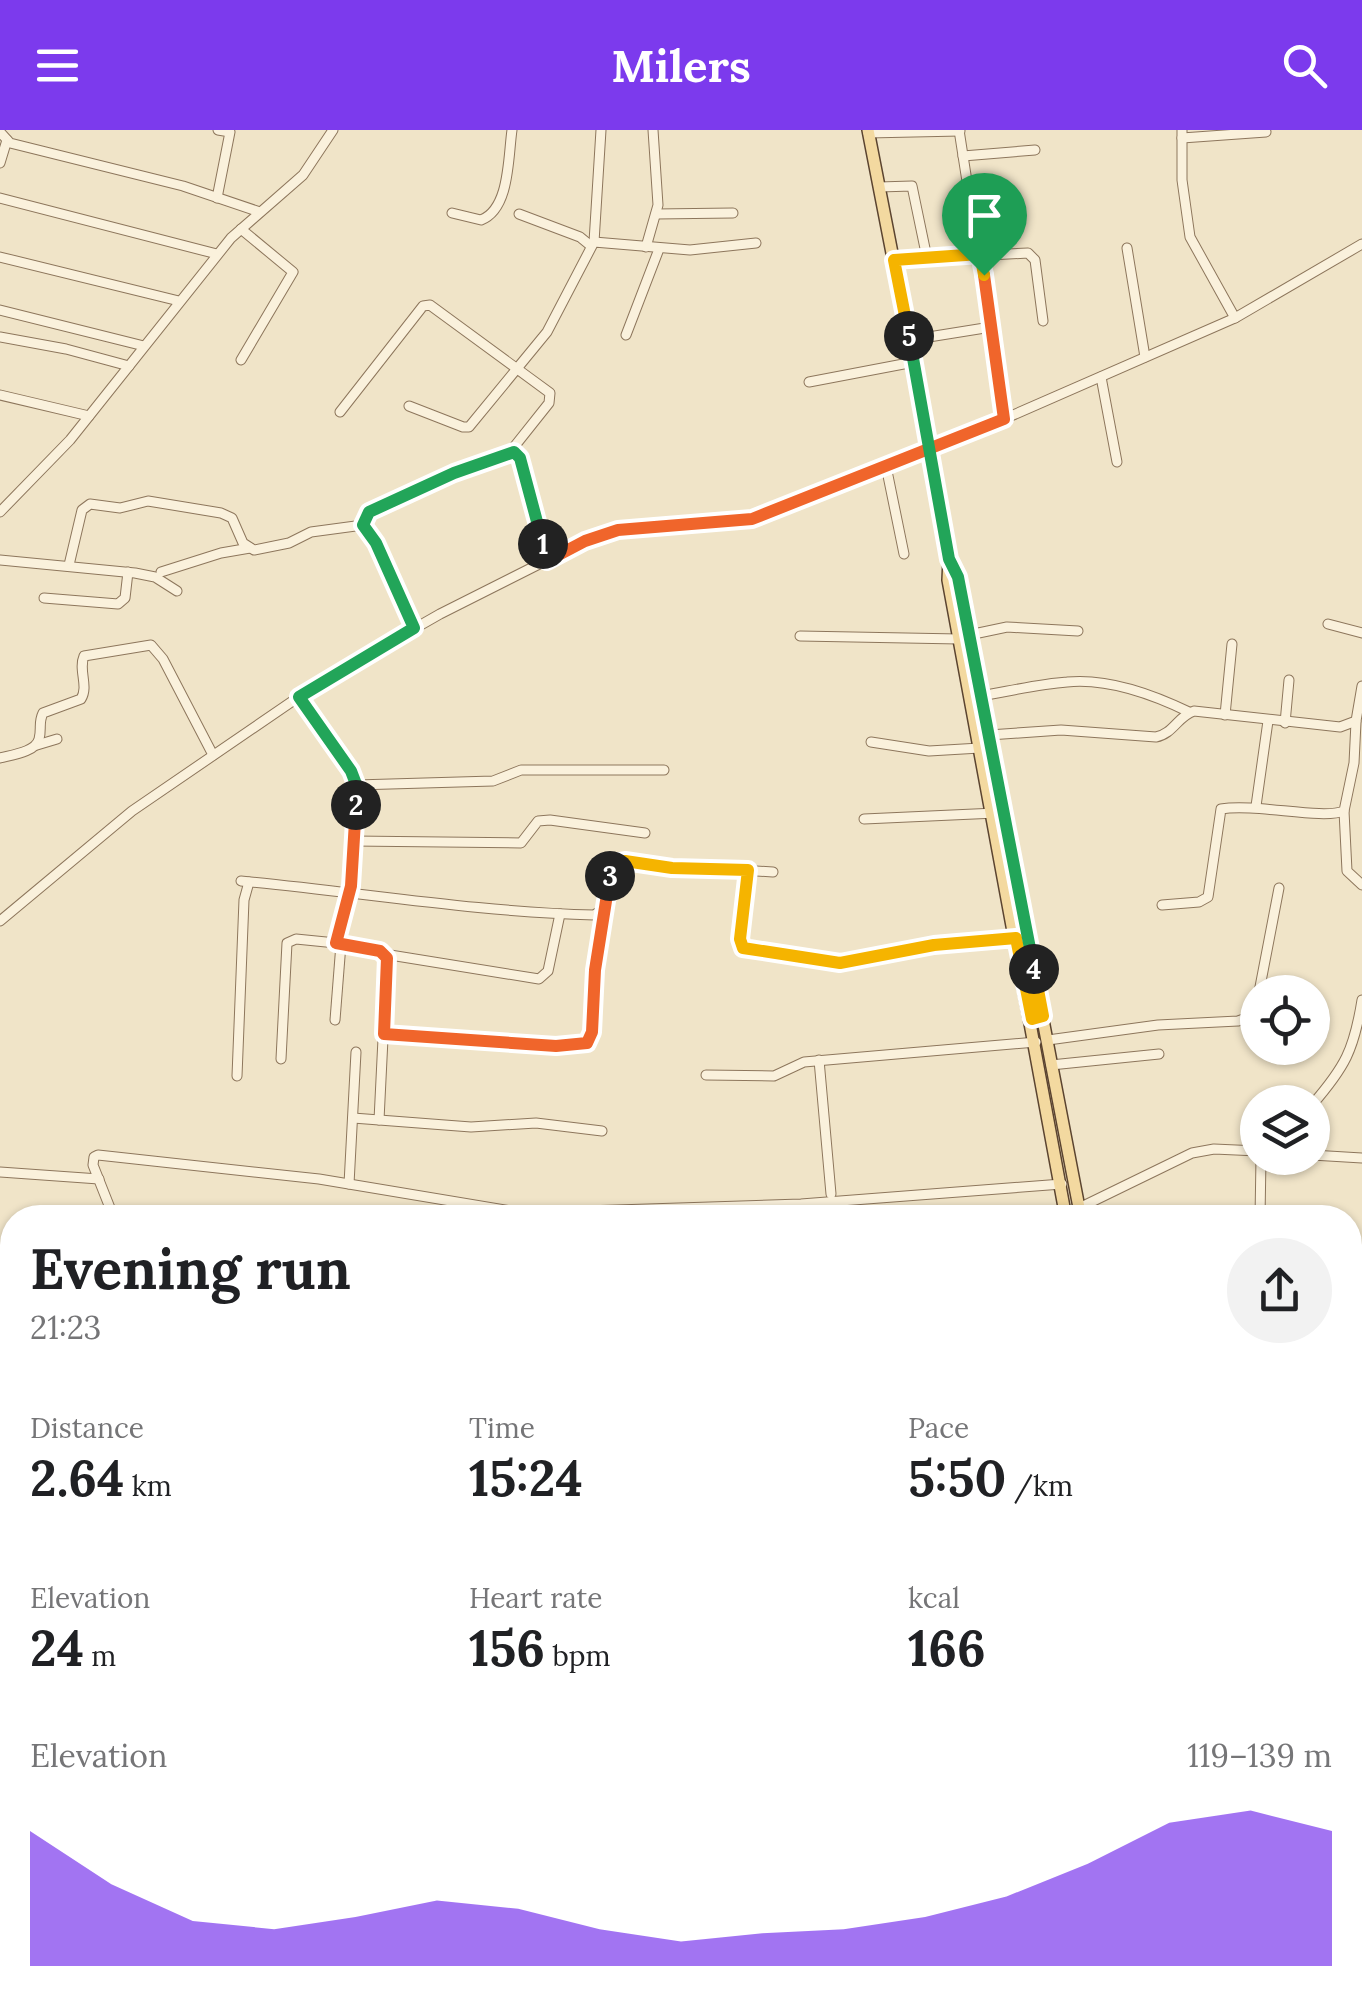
<!DOCTYPE html>
<meta charset="utf-8">
<style>
:root{--surface:#fff;--page:#f2f2f2;--text:#202124;--muted:#757577;--accent:#7c3aed}
body{margin:0;font-family:Lora,serif;background:var(--page);color:var(--text);height:100vh;display:flex;flex-direction:column;font-size:38px;white-space:nowrap}
*{box-sizing:border-box;margin:0}
p{font-size:32px;color:var(--muted)}
.icon{flex:none;width:55px;height:55px;fill:none;stroke:currentColor;stroke-width:2;stroke-linecap:round;stroke-linejoin:round}
.map{position:relative;flex:1;overflow:hidden}
.sheet{position:absolute;left:0px;top:1075px;width:1362px;height:812px;display:flex;flex-direction:column;background:var(--surface);border-radius:40px 40px 0 0;box-shadow:0 2px 8px #0004}
.sheet>*{flex:none}
.fabs{position:absolute;left:1240px;top:845px;display:grid;gap:20px}
.fabs a{display:grid;place-items:center;width:90px;height:90px;border-radius:50%;background:var(--surface);box-shadow:0 2px 8px #0004;font-size:50px}
.pin{position:absolute;display:grid;place-items:center;width:85px;height:85px;color:#fff;margin:-102px -42px;border-radius:50% 50% 50% 0;rotate:-45deg;box-shadow:0 0 10px #0007}
.pin .icon{rotate:45deg}
.km{position:absolute;width:50px;height:50px;margin:-25px;border-radius:50%;background:#222;color:#fff;font-size:28px;line-height:50px;text-align:center}
.round{display:grid;place-items:center;flex:none;width:105px;height:105px;border-radius:52px;background:var(--page)}
.overview{display:flex;align-items:center;justify-content:space-between;height:170px;padding:0 30px}
h1{font-size:55px;font-weight:800;line-height:75px}
.stats{display:grid;grid-template-columns:repeat(3,1fr);gap:15px;height:170px;padding:10px 30px}
.stats div{display:grid;align-content:center}
.stats b{font-size:50px;font-weight:800}
.stats small{font-size:28px;font-weight:400}
.stats p{font-size:28px}
.chart{height:280px;padding:20px 30px}
.chart p{display:flex;justify-content:space-between}
.chart svg{width:100%;height:180px;margin-top:10px;fill:var(--accent);opacity:.7}
header{display:flex;justify-content:space-between;align-items:center;height:130px;padding:0 30px;background:var(--accent);color:#fff;font-size:45px;font-weight:800}
.map>svg:first-child{display:block}
.lines{fill:none;stroke-linecap:round;stroke-linejoin:round}
.minor-casing{stroke:#8d765c;stroke-width:11}
.major-casing{stroke:#5b4430;stroke-width:14}
.minor{stroke:#faf1dc;stroke-width:9}
.major{stroke:#f3d9a0;stroke-width:11}
.split-1-casing{stroke:#fff;stroke-width:20}
.split-2-casing{stroke:#fff;stroke-width:20}
.split-3-casing{stroke:#fff;stroke-width:20}
.split-4-casing{stroke:#fff;stroke-width:20}
.split-5-casing{stroke:#fff;stroke-width:20}
.split-6-casing{stroke:#fff;stroke-width:20}
.split-1{stroke:#f0652b;stroke-width:12}
.split-2{stroke:#22a559;stroke-width:12}
.split-3{stroke:#f0652b;stroke-width:12}
.split-4{stroke:#f5b400;stroke-width:12}
.split-5{stroke:#22a559;stroke-width:12}
.split-6{stroke:#f5b400;stroke-width:12}
</style>
<header><svg class="icon" aria-label="menu" viewBox="0 0 24 24"><path d="M4 6h16M4 12h16M4 18h16"/></svg>Milers<svg class="icon" aria-label="search" viewBox="0 0 24 24"><circle cx="10" cy="10" r="6"/><path d="M15 15l6 6"/></svg></header>
<div class="map">
<svg width="1362" height="1886" viewBox="0 0 1362 1886">
<rect width="100%" height="100%" fill="#f0e4c8"/>
<g class="lines">
<g class="minor-casing">
<g id="minor">
<path d="M959,0L1004,289"/>
<path d="M1182,0V50L1190,107L1235,188"/>
<path d="M0,2L10,13L183,56L260,82"/>
<path d="M868,3L960,1"/>
<path d="M1182,8L1266,2"/>
<path d="M963,26L1035,20"/>
<path d="M0,33L7,10"/>
<path d="M879,57L912,56L927,128"/>
<path d="M0,68L217,124"/>
<path d="M217,68L230,2L218,0"/>
<path d="M452,83L481,90C510,79 508,27 512,0"/>
<path d="M519,84L580,107L591,116"/>
<path d="M656,84L733,83"/>
<path d="M594,112L601,0"/>
<path d="M646,117L658,75L653,0"/>
<path d="M1127,118L1145,227"/>
<path d="M0,127L179,171"/>
<path d="M894,130L1028,123L1035,130L1043,191"/>
<path d="M0,180L144,216"/>
<path d="M626,205L659,119"/>
<path d="M0,207L66,219L129,236"/>
<path d="M910,210L991,197"/>
<path d="M241,230L293,142L241,99"/>
<path d="M1101,247L1117,332"/>
<path d="M809,252L914,232"/>
<path d="M0,265L89,286"/>
<path d="M409,276L463,297H469L547,202L594,112L690,120L756,113"/>
<path d="M340,282L423,176L430,175L550,263L549,273L510,322"/>
<path d="M886,336L904,424"/>
<path d="M0,382L70,310L231,108L303,45L333,0"/>
<path d="M363,395L373,377L514,322L520,328L547,431"/>
<path d="M0,430L135,443L155,447L177,461"/>
<path d="M69,435L82,380L90,374L120,378L148,371L221,383L232,388L243,413L254,420L289,413L311,402L363,395L376,413L414,498"/>
<path d="M161,442L221,423L250,418"/>
<path d="M44,468L118,474L125,468L128,442"/>
<path d="M1328,494L1362,503"/>
<path d="M969,505L1007,497L1078,501"/>
<path d="M800,506L959,509"/>
<path d="M981,566C1010,561 1039,554 1067,552C1107,548 1154,565 1189,582"/>
<path d="M299,567L355,651L351,755L336,813L380,821L387,827L379,990"/>
<path d="M1225,585L1232,514"/>
<path d="M1285,593L1289,550"/>
<path d="M989,605L1061,600L1156,607C1173,604 1178,586 1194,581L1340,597L1356,591L1362,556"/>
<path d="M871,612L929,621L980,618"/>
<path d="M37,615L57,609"/>
<path d="M0,628C11,625 36,622 39,609C42,599 38,593 43,583L81,569C89,556 78,540 84,526L151,515L163,529L213,625"/>
<path d="M356,655L493,651L521,640H664"/>
<path d="M1256,676L1268,591"/>
<path d="M1344,681L1347,741L1362,755"/>
<path d="M864,689L996,683"/>
<path d="M353,711L521,713L538,691L550,690L645,703"/>
<path d="M747,740L741,809L746,819L840,833L934,815L1016,808"/>
<path d="M241,751C359,762 475,782 594,785L602,780L611,737L619,732L773,742"/>
<path d="M1162,775L1199,772L1208,767L1221,679C1255,673 1322,690 1344,681L1354,633L1356,592"/>
<path d="M0,791L132,681L319,553L440,484L585,411L608,403L658,396L741,392L765,385L1004,289L1235,188L1362,114"/>
<path d="M384,824L539,849L548,841L560,784"/>
<path d="M1259,862L1279,758"/>
<path d="M335,890L341,814"/>
<path d="M384,904L556,916L587,913L592,902L602,780"/>
<path d="M1048,910L1158,895L1238,891L1252,886L1258,871"/>
<path d="M281,929L287,813L296,809L336,813"/>
<path d="M819,930L831,1064"/>
<path d="M1051,935L1159,924"/>
<path d="M706,945L774,946L804,932L1036,912"/>
<path d="M237,946L244,770L249,752"/>
<path d="M1312,975C1345,937 1354,920 1362,870"/>
<path d="M353,988L471,997L536,993L602,1001"/>
<path d="M1312,1025L1362,1028"/>
<path d="M0,1042L99,1049"/>
<path d="M349,1054L356,922"/>
<path d="M1077,1079L1192,1023L1214,1019L1258,1021"/>
<path d="M114,1088L93,1035L94,1027L98,1025L319,1049L523,1083L801,1074L1062,1054"/>
<path d="M1260,1088L1261,1028"/>
<path d="M1350,1400L1362,1403"/>
<path d="M1350,1457L1362,1459"/>
<path d="M1350,1669L1362,1657"/>
<path d="M1350,1711L1362,1710"/>
<path d="M1208,1875L1210,1886"/>
<path d="M1236,1875L1238,1886"/>
<path d="M399,1881L493,1886"/>
<path d="M579,1886L661,1875"/>
</g>
</g>
<g class="major-casing">
<g id="major">
<path d="M868,0L930,318L949,429L948,450L1066,1088"/>
<path d="M949,429L958,447L1081,1088"/>
<path d="M1226,1875L1229,1886"/>
</g>
</g>
<use href="#minor" class="minor"/>
<use href="#major" class="major"/>
</g>
<g class="lines">
<g class="split-1-casing">
<path id="split-1" d="M543,414L547,431L585,411L618,400L752,389L1004,289L984,145"/>
</g>
<g class="split-2-casing">
<path id="split-2" d="M356,675V654L351,641L299,567L414,498L376,413L363,395L369,382L454,343L514,322L520,328L543,414"/>
</g>
<g class="split-3-casing">
<path id="split-3" d="M356,675L351,756L336,813L380,821L387,828L384,904L556,916L587,913L592,902L595,840L610,746"/>
</g>
<g class="split-4-casing">
<path id="split-4" d="M610,746L614,733L625,731L672,738L748,740L740,809L743,818L840,833L934,815L1016,808L1032,889L1043,886L1034,839"/>
</g>
<g class="split-5-casing">
<path id="split-5" d="M909,206L949,429L958,447L1034,839"/>
</g>
<g class="split-6-casing">
<path id="split-6" d="M909,206L894,130L980,124L984,145"/>
</g>
<use href="#split-1" class="split-1"/>
<use href="#split-2" class="split-2"/>
<use href="#split-3" class="split-3"/>
<use href="#split-4" class="split-4"/>
<use href="#split-5" class="split-5"/>
<use href="#split-6" class="split-6"/>
</g>
</svg>
<div class="fabs">
<a><svg class="icon" aria-label="locate" viewBox="0 0 24 24"><circle cx="12" cy="12" r="6"/><path d="M12 2v4M12 18v4M2 12h4M18 12h4"/></svg></a>
<a><svg class="icon" aria-label="layers" viewBox="0 0 24 24"><path d="M12 4l9 5-9 5-9-5zM3 14l9 5 9-5"/></svg></a>
</div>
<div class="pin" style="left:984px;top:145px;background:#1e9e55"><svg class="icon" aria-label="arrive" viewBox="0 0 24 24"><path d="M6 21V4h12l-3 4 3 4H6"/></svg></div>
<b class="km" style="left:543px;top:414px">1</b>
<b class="km" style="left:356px;top:675px">2</b>
<b class="km" style="left:610px;top:746px">3</b>
<b class="km" style="left:1034px;top:839px">4</b>
<b class="km" style="left:909px;top:206px">5</b>
<section class="sheet">
<div class="overview"><div><h1>Evening run</h1><p>21:23</p></div><a class="round"><svg class="icon" aria-label="share" viewBox="0 0 24 24"><path d="M12 15V3M7 8l5-5 5 5M5 13v7h14v-7"/></svg></a></div>
<div class="stats">
<div><p>Distance</p><b>2.64<small> km</small></b></div>
<div><p>Time</p><b>15:24</b></div>
<div><p>Pace</p><b>5:50<small> /km</small></b></div>
</div>
<div class="stats">
<div><p>Elevation</p><b>24<small> m</small></b></div>
<div><p>Heart rate</p><b>156<small> bpm</small></b></div>
<div><p>kcal</p><b>166</b></div>
</div>
<div class="chart"><p><span>Elevation</span>119–139 m</p>
<svg viewBox="0 0 160 44" preserveAspectRatio="none"><path d="M0 44V11L10 24L20 33L30 35L40 32L50 28L60 30L70 35L80 38L90 36L100 35L110 32L120 27L130 19L140 9L150 6L160 11V44z"/></svg>
</div>
</section>
</div>
